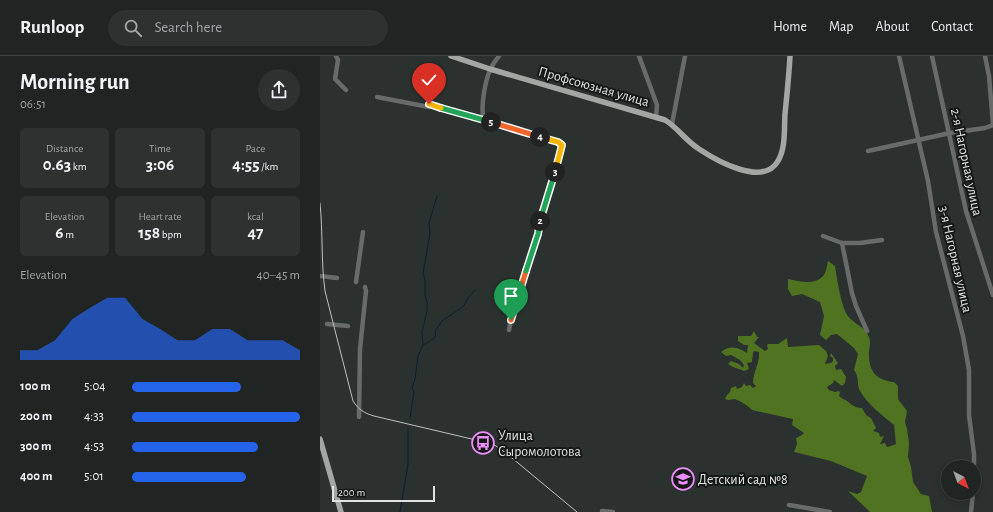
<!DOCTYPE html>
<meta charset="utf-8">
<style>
:root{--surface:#202523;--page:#2d3130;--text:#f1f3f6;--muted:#a2a5a6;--line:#3d4241;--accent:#2563eb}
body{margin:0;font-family:"Alegreya Sans",sans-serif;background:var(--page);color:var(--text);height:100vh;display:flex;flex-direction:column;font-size:15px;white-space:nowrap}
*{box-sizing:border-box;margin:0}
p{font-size:13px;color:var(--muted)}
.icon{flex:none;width:22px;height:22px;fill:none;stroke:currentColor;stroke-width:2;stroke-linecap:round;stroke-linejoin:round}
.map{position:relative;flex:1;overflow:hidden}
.sheet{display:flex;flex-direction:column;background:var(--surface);width:320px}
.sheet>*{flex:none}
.needle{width:26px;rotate:139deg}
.tools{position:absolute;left:621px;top:404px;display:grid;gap:8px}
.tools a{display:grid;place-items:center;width:40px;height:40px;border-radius:50%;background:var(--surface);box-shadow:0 2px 6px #0003,0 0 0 1px var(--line);font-size:20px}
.scale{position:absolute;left:12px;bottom:10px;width:103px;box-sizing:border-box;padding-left:4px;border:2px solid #dee3e2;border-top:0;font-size:11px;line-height:14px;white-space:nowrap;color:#dee3e2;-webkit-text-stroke:3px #151817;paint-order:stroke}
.pin{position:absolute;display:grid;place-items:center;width:34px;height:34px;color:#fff;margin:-41px -17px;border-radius:50% 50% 50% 0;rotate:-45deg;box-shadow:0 0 4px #0007}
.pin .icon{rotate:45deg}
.km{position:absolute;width:20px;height:20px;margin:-10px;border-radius:50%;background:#222;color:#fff;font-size:11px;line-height:20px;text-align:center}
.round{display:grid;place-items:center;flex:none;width:42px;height:42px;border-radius:21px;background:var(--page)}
.summary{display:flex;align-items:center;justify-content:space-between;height:68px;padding:0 20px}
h1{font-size:22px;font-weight:600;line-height:30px}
.stats{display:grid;grid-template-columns:repeat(3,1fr);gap:6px;height:68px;padding:4px 20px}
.stats div{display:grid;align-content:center;border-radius:6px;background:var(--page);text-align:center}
.stats b{font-size:17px;font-weight:600}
.stats small{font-size:11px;font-weight:400}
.stats p{font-size:11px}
.chart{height:112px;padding:8px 20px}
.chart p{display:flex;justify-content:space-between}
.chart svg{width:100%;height:72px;margin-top:4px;fill:var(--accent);opacity:.7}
ul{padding:0 20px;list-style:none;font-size:13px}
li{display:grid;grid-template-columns:64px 48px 1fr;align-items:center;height:30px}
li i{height:10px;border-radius:5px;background:var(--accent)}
header{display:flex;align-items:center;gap:24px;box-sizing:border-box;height:56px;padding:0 20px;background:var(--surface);border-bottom:1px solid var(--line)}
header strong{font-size:19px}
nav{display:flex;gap:22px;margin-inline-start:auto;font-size:14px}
.search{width:280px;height:36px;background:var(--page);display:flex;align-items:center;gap:10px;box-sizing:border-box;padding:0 14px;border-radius:22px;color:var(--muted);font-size:15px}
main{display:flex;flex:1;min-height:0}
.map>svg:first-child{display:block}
.forest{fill:#507321}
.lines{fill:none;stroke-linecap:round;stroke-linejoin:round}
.stream{stroke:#072233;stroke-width:1}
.minor{stroke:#686b69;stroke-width:4.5}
.major{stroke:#a1a7a3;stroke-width:5.5}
.tram{stroke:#bcc1c0;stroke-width:1}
.split-1-casing{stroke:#fff;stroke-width:8}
.split-2-casing{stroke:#fff;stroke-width:8}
.split-3-casing{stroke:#fff;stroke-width:8}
.split-4-casing{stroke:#fff;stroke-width:8}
.split-5-casing{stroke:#fff;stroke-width:8}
.split-6-casing{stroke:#fff;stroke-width:8}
.split-7-casing{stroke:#fff;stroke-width:8}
.split-1{stroke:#f0652b;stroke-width:5}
.split-2{stroke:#22a559;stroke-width:5}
.split-3{stroke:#22a559;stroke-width:5}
.split-4{stroke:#f5b400;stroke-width:5}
.split-5{stroke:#f0652b;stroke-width:5}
.split-6{stroke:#22a559;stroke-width:5}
.split-7{stroke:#f5b400;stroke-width:5}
.labels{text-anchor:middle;stroke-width:4;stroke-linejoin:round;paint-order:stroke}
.street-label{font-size:14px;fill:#dee3e2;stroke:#151817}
.poi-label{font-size:14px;fill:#dee3e2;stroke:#151817;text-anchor:start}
</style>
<header>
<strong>Runloop</strong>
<div class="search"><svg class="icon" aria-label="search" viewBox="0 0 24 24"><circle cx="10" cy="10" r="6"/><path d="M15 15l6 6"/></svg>Search here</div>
<nav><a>Home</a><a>Map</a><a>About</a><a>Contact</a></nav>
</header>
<main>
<section class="sheet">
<div class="summary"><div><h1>Morning run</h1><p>06:51</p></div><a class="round"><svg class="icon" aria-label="share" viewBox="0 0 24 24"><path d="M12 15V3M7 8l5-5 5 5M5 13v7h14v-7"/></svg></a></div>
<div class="stats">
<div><p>Distance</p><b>0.63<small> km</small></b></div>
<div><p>Time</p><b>3:06</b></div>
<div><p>Pace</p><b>4:55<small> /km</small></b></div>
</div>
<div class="stats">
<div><p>Elevation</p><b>6<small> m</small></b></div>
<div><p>Heart rate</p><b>158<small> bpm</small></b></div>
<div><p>kcal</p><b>47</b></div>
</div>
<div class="chart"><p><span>Elevation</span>40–45 m</p>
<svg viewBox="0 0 160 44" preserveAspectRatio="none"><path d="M0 44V38L10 38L20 32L30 19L40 12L50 6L60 6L70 19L80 25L90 32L100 32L110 25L120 25L130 32L140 32L150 32L160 38V44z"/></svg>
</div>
<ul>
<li><b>100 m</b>5:04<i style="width:65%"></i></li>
<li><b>200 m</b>4:33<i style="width:100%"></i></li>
<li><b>300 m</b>4:53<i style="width:75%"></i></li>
<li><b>400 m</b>5:01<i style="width:68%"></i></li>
</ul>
</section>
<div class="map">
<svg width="673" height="456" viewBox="0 0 673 456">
<rect width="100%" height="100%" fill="#2a312f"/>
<path class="forest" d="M508,205L515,210C517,222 521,251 528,260C534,268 544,270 548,279C551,284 550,289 549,295C548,314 555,324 574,326L578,330V343L587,355L585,366L587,373L589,387L588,401L591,411L593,426L601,438L609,440L612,456H550L528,435L537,438L541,436L547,420L511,405L474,396L477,388L476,382L482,379L484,377L472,369L473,363L432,354C429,350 420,345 415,343C411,343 409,345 405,343L407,339L410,336L411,332L416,330L417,333L422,331L424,327L426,330L430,329L433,332L436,330L433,327C433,316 440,307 439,296L434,295L433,297L432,306L427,307L429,313L424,315C418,312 413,312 408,308L411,305L419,308L423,312L424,309L420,304L411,299L406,300L401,296C410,289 418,291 427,297L428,289H424L418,285V280H431L434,275L437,281H439L434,287L445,295L448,293L447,289L448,288H458L467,282L468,291L499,289L506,295L508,300L505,308L511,307L513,305V302L510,300L511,297L518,307L515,310L516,314L521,313L526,321L525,327L522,330L514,324L513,327L507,331L509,334L515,336L519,335L520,337L519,340C522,343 524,343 527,345C532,349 535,352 542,352L546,359L551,362L556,372L553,375L559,377L560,381L564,380L560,388L565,387L567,391L571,390L576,388L574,369C562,359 548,349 540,335C536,327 540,322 534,314L538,298L534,292L517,278L511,279L506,284L500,279L504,260L500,246L482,238L472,240L468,233V223C479,225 494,230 503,220C506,217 507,210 508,205Z"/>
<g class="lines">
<g class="stream">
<path d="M103,289L115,282L116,274L122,265L144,250L147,243L155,234"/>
<path d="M90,362L94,336L92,332L95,323L98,300L103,289L102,276L107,255V247L105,238V224L103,217L110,178L109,167L117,140"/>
<path d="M80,456L88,408V372"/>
</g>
<g class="minor">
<path d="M16,0L18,4L15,23L26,34"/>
<path d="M319,0L337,49L336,61"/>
<path d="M579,0L608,125L616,176L643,280L649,314V359L654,398V414"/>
<path d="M612,0L646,155L673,239"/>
<path d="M665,0L669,20L673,68"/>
<path d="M57,41L109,51"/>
<path d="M109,48L216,79L238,86L242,89L221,165L218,178L191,264L189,274"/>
<path d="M164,64C160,52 165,26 170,14C172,9 176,4 179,0"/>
<path d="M352,68L365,0"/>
<path d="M548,95L630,77L665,72L673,69"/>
<path d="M503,180L522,187L532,237L536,250L547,275"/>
<path d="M522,187H540L562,184"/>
<path d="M0,220L17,222"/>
<path d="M36,226L43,176"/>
<path d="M7,268L28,270"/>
<path d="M39,361L40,293L46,235L45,231"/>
<path d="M469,449L510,456"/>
<path d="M282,455L293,456"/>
<path d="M651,456L653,437"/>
</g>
<g class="major">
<path d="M131,0L170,13L345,64C358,72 366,85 379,93C397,105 443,131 458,105C466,92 464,72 465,58C467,38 469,19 470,0"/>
<path d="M0,383L21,456"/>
</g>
<path class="tram" d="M0,147C3,176 1,206 5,235L33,345C39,354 44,357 54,360L173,388L186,397L257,456"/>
</g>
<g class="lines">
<g class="split-1-casing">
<path id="split-1" d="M191,264L206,215"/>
</g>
<g class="split-2-casing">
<path id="split-2" d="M206,215L218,178L220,165"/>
</g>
<g class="split-3-casing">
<path id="split-3" d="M220,165L235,116"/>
</g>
<g class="split-4-casing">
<path id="split-4" d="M220,81L238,86L242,89L235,116"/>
</g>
<g class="split-5-casing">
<path id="split-5" d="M171,66L220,81"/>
</g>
<g class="split-6-casing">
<path id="split-6" d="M121,52L171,66"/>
</g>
<g class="split-7-casing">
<path id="split-7" d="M109,48L121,52"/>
</g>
<use href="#split-1" class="split-1"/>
<use href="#split-2" class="split-2"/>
<use href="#split-3" class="split-3"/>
<use href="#split-4" class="split-4"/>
<use href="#split-5" class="split-5"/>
<use href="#split-6" class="split-6"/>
<use href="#split-7" class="split-7"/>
</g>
<defs>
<g id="bus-ring" transform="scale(1.15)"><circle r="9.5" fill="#151817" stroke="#ed8cfa" stroke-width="1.5"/><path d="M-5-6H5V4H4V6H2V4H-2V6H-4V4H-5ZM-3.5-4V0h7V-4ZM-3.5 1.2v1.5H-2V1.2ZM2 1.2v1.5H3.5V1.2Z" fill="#ed8cfa"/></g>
<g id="school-ring" transform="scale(1.15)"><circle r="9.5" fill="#151817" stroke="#ed8cfa" stroke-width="1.5"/><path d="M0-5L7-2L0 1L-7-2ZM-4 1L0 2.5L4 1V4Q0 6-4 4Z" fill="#ed8cfa"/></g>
</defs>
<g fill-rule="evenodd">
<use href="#bus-ring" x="163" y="387"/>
<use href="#school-ring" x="363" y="423"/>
</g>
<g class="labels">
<g class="street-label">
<text transform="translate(274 30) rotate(16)" y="5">Профсоюзная улица</text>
<text transform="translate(647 106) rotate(78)" y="5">2-я Нагорная улица</text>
<text transform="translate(636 203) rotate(77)" y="5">3-я Нагорная улица</text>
</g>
<g class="poi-label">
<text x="178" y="384">Улица<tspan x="178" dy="16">Сыромолотова</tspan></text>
<text x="378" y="428">Детский сад №8</text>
</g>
</g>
</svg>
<div class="tools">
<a><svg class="needle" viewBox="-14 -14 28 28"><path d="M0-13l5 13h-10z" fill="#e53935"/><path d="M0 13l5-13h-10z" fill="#a2a5a6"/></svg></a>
</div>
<div class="scale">200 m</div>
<div class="pin" style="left:191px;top:264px;background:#1e9e55"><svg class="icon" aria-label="arrive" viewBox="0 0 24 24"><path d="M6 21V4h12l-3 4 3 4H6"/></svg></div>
<div class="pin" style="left:109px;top:48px;background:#d93025"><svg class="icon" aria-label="check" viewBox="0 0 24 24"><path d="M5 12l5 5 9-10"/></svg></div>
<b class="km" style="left:220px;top:165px">2</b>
<b class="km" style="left:235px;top:116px">3</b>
<b class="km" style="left:220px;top:81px">4</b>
<b class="km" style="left:171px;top:66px">5</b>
</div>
</main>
